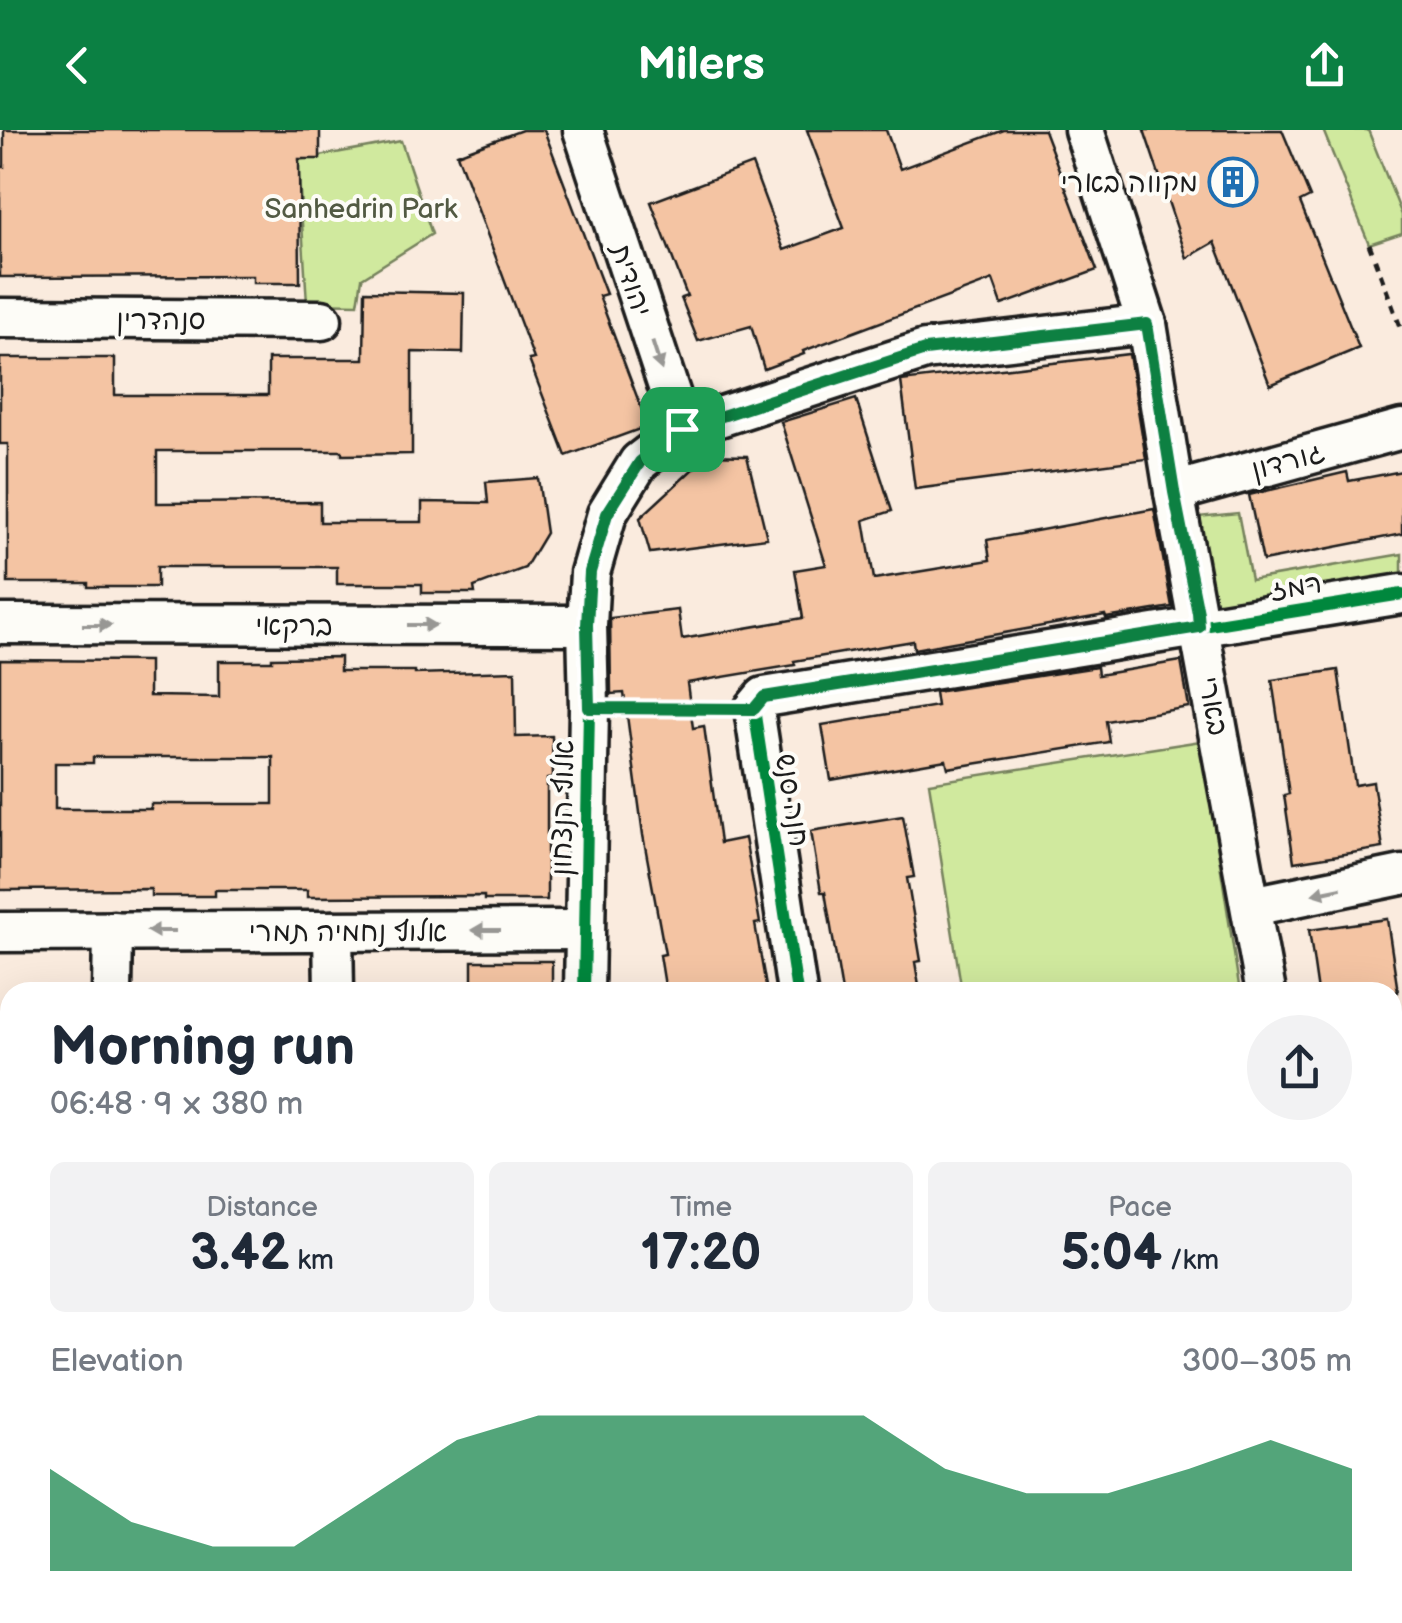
<!DOCTYPE html>
<meta charset="utf-8">
<style>
:root{--surface:#fff;--page:#f2f2f3;--text:#1f2937;--muted:#747a83;--accent:#0b8043}
body{margin:0;font-family:"Balsamiq Sans","Playpen Sans Hebrew",sans-serif;background:var(--page);color:var(--text);height:100vh;display:flex;flex-direction:column;font-size:38px;white-space:nowrap}
*{box-sizing:border-box;margin:0}
p{font-size:32px;color:var(--muted)}
.icon{flex:none;width:55px;height:55px;fill:none;stroke:currentColor;stroke-width:2;stroke-linecap:round;stroke-linejoin:round}
.map{position:relative;flex:1;overflow:hidden}
.panel{position:absolute;left:0px;top:852px;width:1402px;height:642px;display:flex;flex-direction:column;background:var(--surface);border-radius:30px 30px 0 0;box-shadow:0 10px 40px #0002}
.panel>*{flex:none}
.pin{position:absolute;display:grid;place-items:center;width:85px;height:85px;color:#fff;margin:-42px;border-radius:20px;box-shadow:0 5px 15px #0006}
.round{display:grid;place-items:center;flex:none;width:105px;height:105px;border-radius:52px;background:var(--page)}
.summary{display:flex;align-items:center;justify-content:space-between;height:170px;padding:0 50px}
h1{font-size:55px;font-weight:800;line-height:75px}
.metrics{display:grid;grid-template-columns:repeat(3,1fr);gap:15px;height:170px;padding:10px 50px}
.metrics div{display:grid;align-content:center;border-radius:15px;background:var(--page);text-align:center}
.metrics b{font-size:50px;font-weight:800}
.metrics small{font-size:28px;font-weight:400}
.metrics p{font-size:28px}
.chart{height:280px;padding:20px 50px}
.chart p{display:flex;justify-content:space-between}
.chart svg{width:100%;height:180px;margin-top:10px;fill:var(--accent);opacity:.7}
header{display:flex;justify-content:space-between;align-items:center;height:130px;padding:0 50px;background:var(--accent);color:#fff;font-size:45px;font-weight:800}
.map>svg:first-child{display:block}
.built{fill:#f8dfcc}
.green{fill:#d0e99e;stroke:#76825d;stroke-width:2.5}
.building{fill:#f4c4a3;stroke:#1c1c1c;stroke-width:2.5;fill-rule:evenodd}
.lines{fill:none;stroke-linecap:round;stroke-linejoin:round}
.minor-casing{stroke:#1c1c1c;stroke-width:45}
.path{stroke:#1c1c1c;stroke-width:5;stroke-dasharray:8 8;stroke-linecap:butt}
.minor{stroke:#fdfcf7;stroke-width:38}
.cycleway-casing{stroke:#fdfcf7;stroke-width:19}
.cycleway{stroke:#00873e;stroke-width:12}
.oneway{fill:#989794}
.route-casing{stroke:#fff;stroke-width:20}
.route{stroke:#0b8043;stroke-width:12}
.labels{text-anchor:middle;stroke-width:8;stroke-linejoin:round;paint-order:stroke}
.poi-label{font-size:28px;fill:#1c1c1c;stroke:#fdfcf7;text-anchor:end}
.park-label{font-size:28px;fill:#525a43;stroke:#fdfcf7}
.street-label{font-size:28px;fill:#1c1c1c;stroke:#fdfcf7}
</style>
<header><svg class="icon" aria-label="back" viewBox="0 0 24 24"><path d="M15 5l-7 7 7 7"/></svg>Milers<svg class="icon" aria-label="share" viewBox="0 0 24 24"><path d="M12 15V3M7 8l5-5 5 5M5 13v7h14v-7"/></svg></header>
<div class="map">
<svg width="1402" height="1493" viewBox="0 0 1402 1493">
<rect width="100%" height="100%" fill="#faebde"/>
<filter id="ink" filterUnits="userSpaceOnUse"><feTurbulence type="fractalNoise" baseFrequency=".01" numOctaves="2"/><feDisplacementMap in="SourceGraphic" scale="20" xChannelSelector="R" yChannelSelector="G"/><feConvolveMatrix kernelMatrix="1 2 1 2 8 2 1 2 1" color-interpolation-filters="sRGB"/></filter>
<g filter="url(#ink)">
<rect class="built" x="0" y="1027" width="10" height="178"/>
<g class="green">
<path d="M1323,0H1368L1402,85V103L1369,114Z"/>
<path d="M401,11L432,104L362,148L358,174L307,173L298,30Z"/>
<path d="M1238,383L1251,450L1402,424V455L1217,486L1197,387Z"/>
<path d="M1201,611L1240,862H962L929,653Z"/>
<rect x="101" y="1485" width="186" height="8"/>
</g>
<g class="building">
<path d="M4,0H320V29H299L300,153H253V146L0,147V37H4Z"/>
<path d="M522,0H544L606,164L599,166L648,296L566,326L529,230L534,229L457,24Z"/>
<path d="M807,0H886L900,39L1004,0H1044L1097,140L1002,175L993,150L803,221L804,224L764,239L751,196L698,211L681,168L687,166L651,72L752,34L784,120L844,98Z"/>
<path d="M1144,0H1282L1310,67L1300,72L1359,218L1270,255L1215,112L1187,128Z"/>
<path d="M365,161L464,163L463,223L412,222V324L342,325V321H157V373L320,372V392H422V372L488,373L486,352L538,348L546,403L525,438L474,457L475,463H422V454H337V437H157V457H88V453H8V314H0V228H115V265H268V229H364Z"/>
<path d="M1129,224L1146,329L915,359L901,251Z"/>
<path d="M856,269L892,381L864,390L874,449L990,430L987,410L1154,379L1172,477L1106,488L1105,485L914,519L913,511L794,531L795,535L687,553L693,598L704,596L720,713L745,708L760,793L755,794L767,862H666L660,825L665,824L643,705L624,563L611,564L610,488L678,480L682,509L803,488L795,440L826,435L781,292Z"/>
<path d="M708,325L747,326L767,408L650,423L640,388Z"/>
<path d="M1402,341V404L1263,431L1249,365L1347,342L1349,351Z"/>
<path d="M340,527V541H415V544L515,541L516,607L552,606L553,648L547,649V770H484V766L307,767V760H215V766H151V759L0,760V530L149,531V566L219,567V531H272V528ZM93,627H273V674H151V679H55V633H93Z"/>
<path d="M1181,531L1189,577L1106,591L1109,612L948,638L946,630L831,650L822,595L937,576L935,562L1097,537L1098,545Z"/>
<path d="M1338,540L1355,655L1373,652L1383,718L1294,732L1284,665L1289,664L1272,550Z"/>
<path d="M903,686L914,747L907,748L921,831L915,832L920,862H842L825,762H821L811,701Z"/>
<path d="M1387,789L1398,862H1318L1309,800Z"/>
<rect x="472" y="831" width="80" height="31"/>
</g>
<g class="lines">
<g class="minor-casing">
<g id="minor">
<path d="M583,0L682,299"/>
<path d="M1084,0L1147,194L1174,362L1266,862"/>
<path d="M0,188L322,190"/>
<path d="M1174,362L1402,299"/>
<path d="M0,494L587,495"/>
<path d="M1252,776L1402,745"/>
<path d="M333,801L334,862"/>
<path d="M0,802L584,800"/>
<path d="M112,862L113,801"/>
<path d="M584,862L589,578L587,495L590,443L607,384L639,332L682,299L925,220L1147,194"/>
<path d="M797,862L754,579L764,567L1402,464"/>
<path d="M1392,1095L1402,1094"/>
<path d="M1392,1140L1402,1156"/>
<path d="M1392,1317L1402,1316"/>
<path d="M0,1448H10"/>
<path d="M596,1485V1493"/>
<path d="M896,1485L897,1493"/>
</g>
</g>
<g class="path">
<path d="M1369,114L1402,202"/>
<path d="M622,578L721,579"/>
<path d="M191,1485L192,1493"/>
</g>
<use href="#minor" class="minor"/>
<g class="cycleway-casing">
<g id="cycleway">
<path d="M584,862L589,578L587,495L590,443L607,384L639,332L682,299L925,220L1147,194"/>
<path d="M797,862L754,579L764,567L1402,464"/>
</g>
</g>
<use href="#cycleway" class="cycleway"/>
</g>
<defs><path id="oneway-solid" d="M-6-.8H1V-3.2L6.5 0L1 3.2V.8H-6Z" transform="scale(2.5)"/></defs>
<g class="oneway">
<use href="#oneway-solid" transform="translate(657 226) rotate(72)"/>
<use href="#oneway-solid" transform="translate(97 495)"/>
<use href="#oneway-solid" transform="translate(422 495)"/>
<use href="#oneway-solid" transform="translate(1327 761) rotate(168)"/>
<use href="#oneway-solid" transform="translate(486 800) rotate(180)"/>
<use href="#oneway-solid" transform="translate(161 801) rotate(180)"/>
</g>
</g>
<g class="lines" filter="url(#ink)">
<g class="route-casing">
<path id="route" d="M1147,194L1174,362L1198,483L1199,497L764,567L754,579L589,578L587,495L590,442L607,384L640,332L682,299L925,220Z"/>
</g>
<use href="#route" class="route"/>
</g>
<defs>
<g id="building-ring" transform="scale(2.5)"><circle r="9.5" fill="#fdfcf7" stroke="#1f6fb2" stroke-width="1.5"/><path d="M-4-6H4V6H1V3H-1V6H-4ZM-2.5-4.3h1.7v1.8h-1.7ZM.8-4.3h1.7v1.8H.8ZM-2.5-1h1.7V.8h-1.7ZM.8-1h1.7V.8H.8Z" fill="#1f6fb2"/></g>
</defs>
<g fill-rule="evenodd">
<use href="#building-ring" x="1233" y="52"/>
</g>
<g class="labels">
<g class="poi-label">
<text x="1198" y="62">מקווה בארי</text>
</g>
<g class="park-label">
<text x="361" y="88">Sanhedrin Park</text>
</g>
<g class="street-label">
<text transform="translate(632 150) rotate(72)" y="10">יהודית</text>
<text x="161" y="199">סנהדרין</text>
<text transform="translate(1288 330) rotate(-15)" y="10">גורדון</text>
<text transform="translate(1296 456) rotate(-9)" y="10">רמז</text>
<text x="294" y="505">ברקאי</text>
<text transform="translate(1214 576) rotate(79)" y="10">בארי</text>
<text transform="translate(793 670) rotate(81)" y="10">חנה סנש</text>
<text transform="translate(562 678) rotate(-89)" y="10">אלוף הנצחון</text>
<text x="348" y="811">אלוף נחמיה תמרי</text>
</g>
</g>
</svg>
<div class="pin" style="left:682px;top:299px;background:#1e9e55"><svg class="icon" aria-label="arrive" viewBox="0 0 24 24"><path d="M6 21V4h12l-3 4 3 4H6"/></svg></div>
<section class="panel">
<div class="summary"><div><h1>Morning run</h1><p>06:48 · 9 × 380 m</p></div><a class="round"><svg class="icon" aria-label="share" viewBox="0 0 24 24"><path d="M12 15V3M7 8l5-5 5 5M5 13v7h14v-7"/></svg></a></div>
<div class="metrics">
<div><p>Distance</p><b>3.42<small> km</small></b></div>
<div><p>Time</p><b>17:20</b></div>
<div><p>Pace</p><b>5:04<small> /km</small></b></div>
</div>
<div class="chart"><p><span>Elevation</span>300–305 m</p>
<svg viewBox="0 0 160 44" preserveAspectRatio="none"><path d="M0 44V19L10 32L20 38L30 38L40 25L50 12L60 6L70 6L80 6L90 6L100 6L110 19L120 25L130 25L140 19L150 12L160 19V44z"/></svg>
</div>
</section>
</div>
